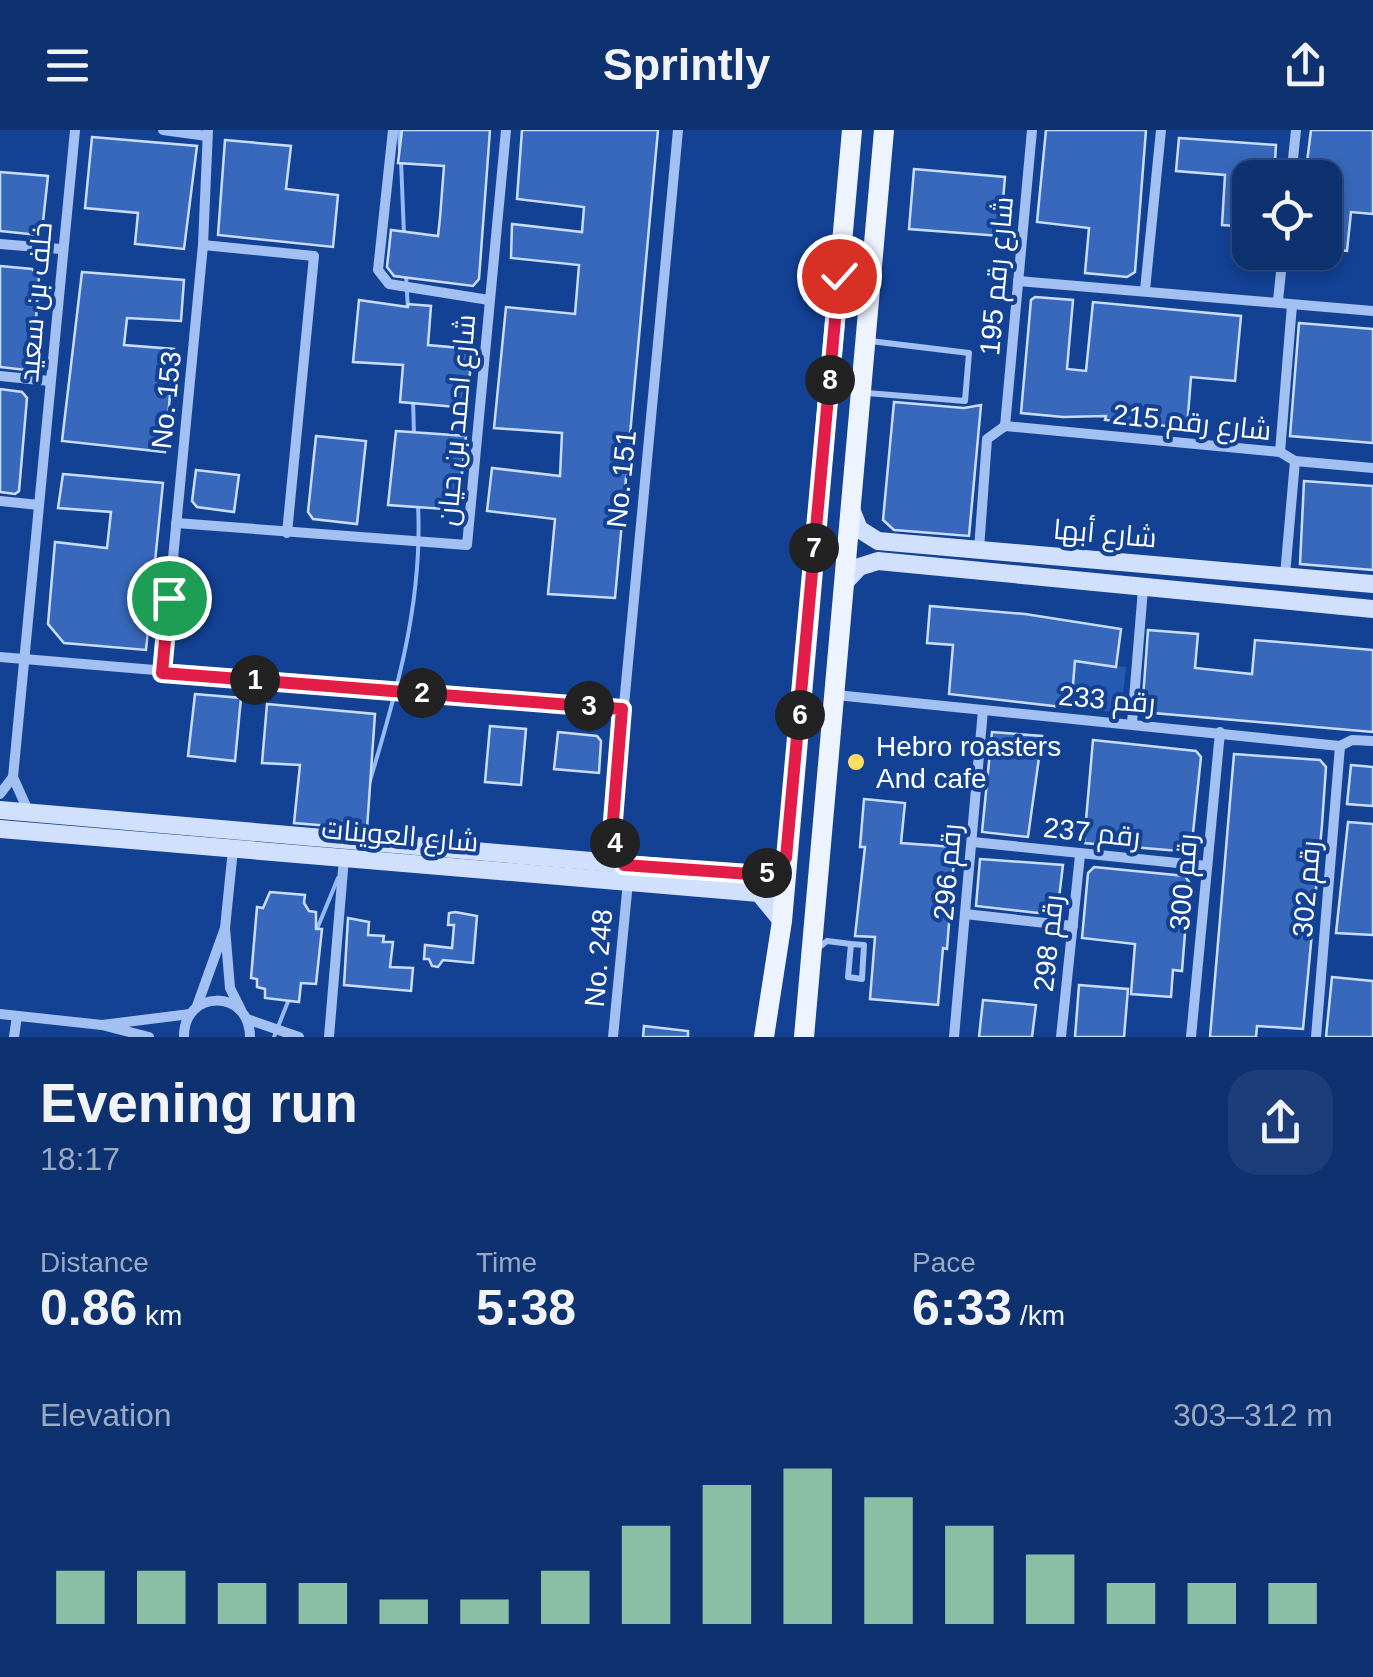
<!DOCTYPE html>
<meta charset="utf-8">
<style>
:root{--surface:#0e316f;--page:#1c3d77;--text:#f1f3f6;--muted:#9ba9c3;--line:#2e4c82;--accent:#8abfa5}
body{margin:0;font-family:Helvetica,Cairo,sans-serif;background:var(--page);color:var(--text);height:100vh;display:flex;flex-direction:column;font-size:38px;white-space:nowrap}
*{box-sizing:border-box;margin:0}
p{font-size:32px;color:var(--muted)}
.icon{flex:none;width:55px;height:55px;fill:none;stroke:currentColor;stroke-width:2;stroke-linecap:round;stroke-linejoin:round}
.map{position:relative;height:907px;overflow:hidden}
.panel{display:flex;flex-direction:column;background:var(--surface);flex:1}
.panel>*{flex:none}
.buttons{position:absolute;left:1232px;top:30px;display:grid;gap:20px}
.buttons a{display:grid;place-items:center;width:110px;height:110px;border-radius:20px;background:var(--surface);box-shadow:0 5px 15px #0003,0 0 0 2px var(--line);font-size:50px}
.pin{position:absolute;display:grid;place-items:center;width:85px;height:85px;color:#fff;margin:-42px;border:5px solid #fff;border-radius:50%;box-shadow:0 2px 10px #0007}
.km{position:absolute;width:50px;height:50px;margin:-25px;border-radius:50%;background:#222;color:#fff;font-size:28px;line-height:50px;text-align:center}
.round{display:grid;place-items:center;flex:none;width:105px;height:105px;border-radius:30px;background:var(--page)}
.summary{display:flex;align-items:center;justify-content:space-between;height:170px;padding:0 40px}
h1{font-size:55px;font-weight:700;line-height:75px}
.metrics{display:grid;grid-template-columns:repeat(3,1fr);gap:15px;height:170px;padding:10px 40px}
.metrics div{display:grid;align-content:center}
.metrics b{font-size:50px;font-weight:700}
.metrics small{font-size:28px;font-weight:400}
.metrics p{font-size:28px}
.chart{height:280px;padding:20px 40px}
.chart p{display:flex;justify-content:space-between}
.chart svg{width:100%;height:180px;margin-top:10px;stroke:var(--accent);stroke-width:6}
header{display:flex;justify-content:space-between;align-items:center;height:130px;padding:0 40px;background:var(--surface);font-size:45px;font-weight:700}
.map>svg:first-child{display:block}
.green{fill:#265ab3}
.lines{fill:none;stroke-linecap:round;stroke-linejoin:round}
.stream{stroke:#94baf5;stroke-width:4}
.building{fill:#3768bb;stroke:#caddfd;stroke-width:2.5}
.lane{stroke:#a2c0f2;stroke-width:6}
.street{stroke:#a2c0f2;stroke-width:10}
.secondary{stroke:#d1e0fc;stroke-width:18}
.primary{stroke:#edf3ff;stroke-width:20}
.route-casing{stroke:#fff;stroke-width:20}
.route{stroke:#e11d48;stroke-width:12}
.poi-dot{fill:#ffde63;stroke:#134194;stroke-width:4}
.labels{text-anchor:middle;stroke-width:8;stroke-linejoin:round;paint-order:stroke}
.street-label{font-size:28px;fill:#fff;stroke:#134194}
.poi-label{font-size:28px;fill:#fff;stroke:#134194;text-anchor:start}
</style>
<header><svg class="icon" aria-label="menu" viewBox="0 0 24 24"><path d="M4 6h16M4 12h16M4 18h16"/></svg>Sprintly<svg class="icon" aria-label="share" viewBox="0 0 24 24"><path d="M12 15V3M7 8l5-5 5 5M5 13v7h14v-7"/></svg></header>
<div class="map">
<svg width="1373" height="907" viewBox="0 0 1373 907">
<rect width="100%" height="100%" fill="#134194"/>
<path class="green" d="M1076,533L1126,537L1121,583L1071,578Z"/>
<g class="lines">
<g class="stream">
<path d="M399,0L400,20"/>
<path d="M401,30L404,105"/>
<path d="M406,145L408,180"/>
<path d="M413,269L414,305"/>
<path d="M369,654C397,561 423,472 418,374"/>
<path d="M317,799L338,748"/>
<path d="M274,907L289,869"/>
</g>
</g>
<g class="building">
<path d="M402,0H490L479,149L473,156L394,146L387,137L391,100L438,106L440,88L444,36L398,33Z"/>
<path d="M522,0H658L615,468L548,464L555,389L487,381L492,338L560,346L562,303L494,298L506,177L575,184L579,135L511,128L512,94L582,102L584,77L517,69Z"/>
<path d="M1046,0H1146L1135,142L1127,147L1085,143L1089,98L1037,92Z"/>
<path d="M1311,0H1373V84L1351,82L1347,121L1325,119V48H1305Z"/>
<path d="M92,7L197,16L184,119L135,114L138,83L85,78Z"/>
<path d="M1179,8L1276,15L1274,48H1250V97L1222,95L1225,45L1176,41Z"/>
<path d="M225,10L291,16L286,59L338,65L333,117L218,105Z"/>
<path d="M914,39L1005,47L1000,106L909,99Z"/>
<path d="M0,42L48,46L42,101L38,105L0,101Z"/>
<path d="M0,136L32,139L39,147L33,232L26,240L0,237Z"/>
<path d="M82,142L184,150L181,191L127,188L124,215L174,219L165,322L62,311Z"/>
<path d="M1035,167L1073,170L1067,239L1086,241L1093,172L1241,186L1235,251L1191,247L1187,298L1105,290L1106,286L1063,287L1021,283L1031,170Z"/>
<path d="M359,170L408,177V174L431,176L428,215L472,219L467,278L400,272L403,235L353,232Z"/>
<path d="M1299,193L1373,199V313L1290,306Z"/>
<path d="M0,259L22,262L27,268L19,361L15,364L0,362Z"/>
<path d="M894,272L964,278L981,275L969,406L894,400L883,390Z"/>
<path d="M396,301L466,306L458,380L388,375Z"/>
<path d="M316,306L366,311L357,394L313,389L308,382Z"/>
<path d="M196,340L239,345L234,382L197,377L192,371Z"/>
<path d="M63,344L163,353L146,520L64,513L48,494L55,412L107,418L111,382L58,378Z"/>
<path d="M1304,351L1373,356V440L1300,434Z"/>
<path d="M930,476L1025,484L1121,499L1116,537L1075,531L1071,578L949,564L953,515L927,513Z"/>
<path d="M1148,500L1198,504L1195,538L1252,544L1255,510L1373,520V602L1142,582Z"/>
<path d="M195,564L241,568L235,631L188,626Z"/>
<path d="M267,574L375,584L367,699L294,693L300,635L262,633Z"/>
<path d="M490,596L526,599L521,655L485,652Z"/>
<path d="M558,602L597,606L601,611L599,643L554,639Z"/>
<path d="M992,602L1042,606L1028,707L982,702Z"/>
<path d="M1093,610L1196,621L1201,627L1191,722L1084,713Z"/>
<path d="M1234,624L1320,630L1326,637L1322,695L1303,899L1257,896L1256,907H1210Z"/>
<path d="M1351,635L1373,637V676L1347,674Z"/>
<path d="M864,669L905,673L901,713L955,717L947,819L943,818L938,875L870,869L875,807L855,806L865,717H860Z"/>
<path d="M1348,692L1373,694V805L1336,803Z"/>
<path d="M980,729L1063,735L1057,785L976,776Z"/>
<path d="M1094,737L1185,746L1189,752L1182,841L1173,840L1171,867L1131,864L1135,814L1082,808L1088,743Z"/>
<path d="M270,762L305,765L304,773L309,781L316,782V799H322L316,854L301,853L299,872L265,868V859L257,857V849L251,848L257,777L263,778Z"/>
<path d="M455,782L477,786L473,833L443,830L438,837L432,836L429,829H424L425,815L452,818L454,795H448L449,783Z"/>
<path d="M348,788L369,792L368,805L384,806L383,812H393L390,837L413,838L411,861L344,855Z"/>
<path d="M1332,847L1373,851V907H1326Z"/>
<path d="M1079,855L1128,859L1124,907H1075Z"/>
<path d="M983,870L1036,875L1032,907H979Z"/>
<path d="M644,896L688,901V907H643Z"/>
</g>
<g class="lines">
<g class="lane">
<path d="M867,263L965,271L969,223L870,211"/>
<path d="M817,819L827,811L851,814L848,847L862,849L864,815L851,814"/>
</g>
<g class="street">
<path d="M163,0L207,6"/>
<path d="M393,0L378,140L389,154L489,170"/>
<path d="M1291,48L1296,0"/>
<path d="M0,114L61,119"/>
<path d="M203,115L314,126L287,403"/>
<path d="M1018,151L1373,181"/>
<path d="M1145,160L1161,0"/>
<path d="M1278,171L1283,122"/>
<path d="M0,246L50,251"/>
<path d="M1005,296L1280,322L1295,331L1373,338"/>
<path d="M1005,296L1032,0"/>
<path d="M1280,322L1292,175"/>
<path d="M0,371L39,375"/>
<path d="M176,393L467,415L506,0"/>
<path d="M979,419L987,309L1005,296"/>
<path d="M1285,445L1295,331"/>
<path d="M0,527L621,579"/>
<path d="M162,543L203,115L208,0"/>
<path d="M836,565L1340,616L1352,610L1373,611"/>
<path d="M1132,593L1143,459"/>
<path d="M0,664L13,647"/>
<path d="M29,683L13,647L75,0"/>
<path d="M973,712L1207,736"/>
<path d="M596,731L606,720L612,703L678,0"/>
<path d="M965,784L1073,796"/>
<path d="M225,798L233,719"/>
<path d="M197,876L225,798L230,858L241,880"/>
<path d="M0,884L102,895"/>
<path d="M247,889L299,907"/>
<path d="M14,907L17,886"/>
<path d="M149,907L102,895L190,884"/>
<path d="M184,907C183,859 250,858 250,907"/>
<path d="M329,907L344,728"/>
<path d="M613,907L628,752"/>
<path d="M954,907L983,580"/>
<path d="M1061,907L1080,725"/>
<path d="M1191,907L1220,602"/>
<path d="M1316,907L1340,616"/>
</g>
<g class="secondary">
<path d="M850,377L859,399L878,411L1373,454"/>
<path d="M844,453L859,437L878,431L1373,479"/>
<path d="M0,680L718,742L764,745L787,728"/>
<path d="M0,699L759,763L782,791"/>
</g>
<g class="primary">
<path d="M764,907L782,791L852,0"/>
<path d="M804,907L884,0"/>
</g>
</g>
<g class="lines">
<g class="route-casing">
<path id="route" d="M169,468L162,543L622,579L612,703L624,735L764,745L786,728L839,146"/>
</g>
<use href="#route" class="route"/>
</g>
<circle class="poi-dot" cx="856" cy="632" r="10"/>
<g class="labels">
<g class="street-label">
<text transform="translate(996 146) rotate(-85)" y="10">شارع رقم 195</text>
<text transform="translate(35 172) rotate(-85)" y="10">خلف بن سعيد</text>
<text transform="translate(166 270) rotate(-84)" y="10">No. 153</text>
<text transform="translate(456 290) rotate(-85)" y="10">شارع احمد بن حيان</text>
<text transform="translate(1192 292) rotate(6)" y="10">شارع رقم 215</text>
<text transform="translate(621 349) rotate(-84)" y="10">No. 151</text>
<text transform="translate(1105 403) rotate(5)" y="10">شارع أبها</text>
<text transform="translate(1107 569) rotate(5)" y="10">رقم 233</text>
<text transform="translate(1092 702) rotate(6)" y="10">رقم 237</text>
<text transform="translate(400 705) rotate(5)" y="10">شارع العوينات</text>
<text transform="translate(947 742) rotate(-85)" y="10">رقم 296</text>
<text transform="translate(1183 752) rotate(-85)" y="10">رقم 300</text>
<text transform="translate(1306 759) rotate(-85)" y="10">رقم 302</text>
<text transform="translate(1048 813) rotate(-84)" y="10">رقم 298</text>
<text transform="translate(598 828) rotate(-85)" y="10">No. 248</text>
</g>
<g class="poi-label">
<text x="876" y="626">Hebro roasters<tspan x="876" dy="32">And cafe</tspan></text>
</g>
</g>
</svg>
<div class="buttons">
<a><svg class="icon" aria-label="locate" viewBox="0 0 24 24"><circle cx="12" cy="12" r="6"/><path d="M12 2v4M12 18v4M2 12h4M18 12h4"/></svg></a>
</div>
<div class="pin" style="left:169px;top:468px;background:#1e9e55"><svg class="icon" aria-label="arrive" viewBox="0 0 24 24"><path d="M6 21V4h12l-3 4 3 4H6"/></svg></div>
<div class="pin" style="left:839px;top:146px;background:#d93025"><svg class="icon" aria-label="check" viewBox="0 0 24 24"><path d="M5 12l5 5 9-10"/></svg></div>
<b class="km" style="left:255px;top:550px">1</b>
<b class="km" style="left:422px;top:563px">2</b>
<b class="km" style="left:589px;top:576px">3</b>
<b class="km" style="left:615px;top:713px">4</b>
<b class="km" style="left:767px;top:743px">5</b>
<b class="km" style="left:800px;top:585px">6</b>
<b class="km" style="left:814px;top:418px">7</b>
<b class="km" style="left:830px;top:250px">8</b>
</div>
<section class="panel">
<div class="summary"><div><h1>Evening run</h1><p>18:17</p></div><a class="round"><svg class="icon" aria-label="share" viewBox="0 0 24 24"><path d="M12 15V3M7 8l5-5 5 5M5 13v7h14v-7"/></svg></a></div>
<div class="metrics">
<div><p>Distance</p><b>0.86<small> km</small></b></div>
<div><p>Time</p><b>5:38</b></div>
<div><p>Pace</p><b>6:33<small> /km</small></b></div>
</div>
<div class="chart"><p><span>Elevation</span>303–312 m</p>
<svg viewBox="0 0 160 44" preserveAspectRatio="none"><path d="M5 44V31M15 44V31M25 44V34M35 44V34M45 44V38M55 44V38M65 44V31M75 44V20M85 44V10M95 44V6M105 44V13M115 44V20M125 44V27M135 44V34M145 44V34M155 44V34"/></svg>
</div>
</section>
